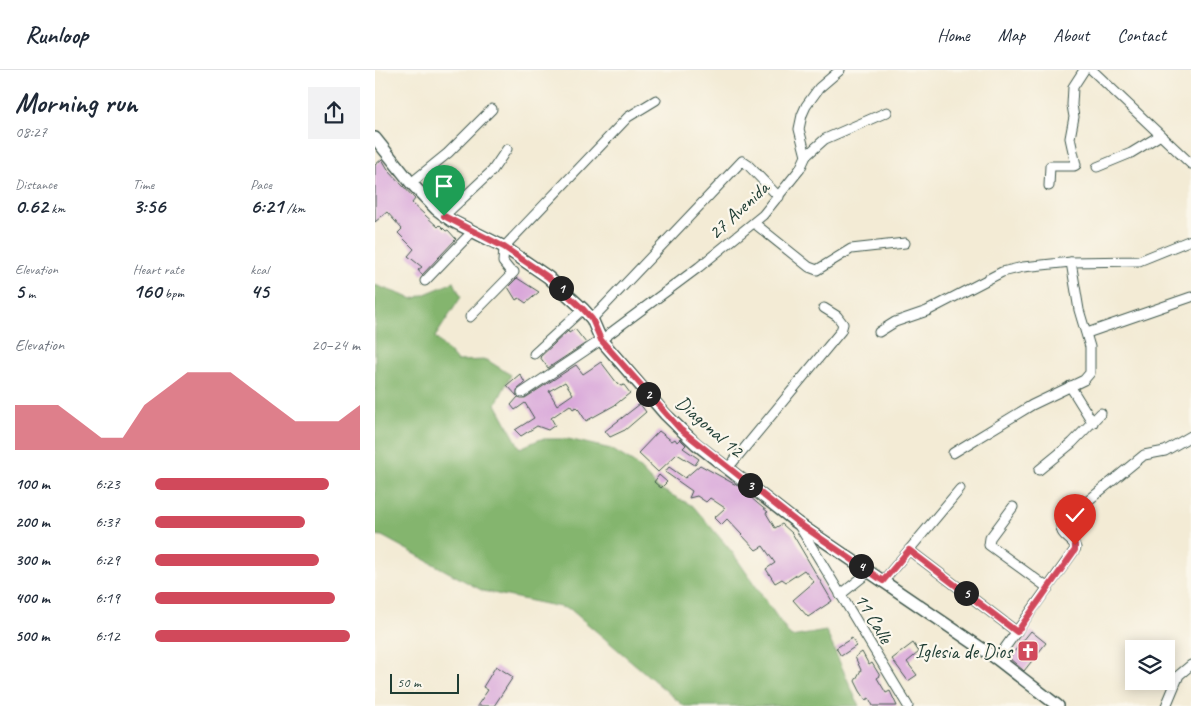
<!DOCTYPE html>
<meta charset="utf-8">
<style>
:root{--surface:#fff;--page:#f2f2f3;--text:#1f2937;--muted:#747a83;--line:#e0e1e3;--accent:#d1495b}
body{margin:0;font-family:Caveat,sans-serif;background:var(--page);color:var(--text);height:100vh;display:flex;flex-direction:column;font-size:19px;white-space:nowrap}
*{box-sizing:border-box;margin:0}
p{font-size:16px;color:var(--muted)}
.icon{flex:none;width:28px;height:28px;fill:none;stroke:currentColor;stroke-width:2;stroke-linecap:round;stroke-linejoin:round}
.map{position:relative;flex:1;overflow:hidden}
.panel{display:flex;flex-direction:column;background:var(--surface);width:375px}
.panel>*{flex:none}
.tools{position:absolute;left:750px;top:570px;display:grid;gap:10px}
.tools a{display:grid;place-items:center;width:50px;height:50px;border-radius:0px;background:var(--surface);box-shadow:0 2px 12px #0003;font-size:25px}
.scale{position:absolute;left:15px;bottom:12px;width:69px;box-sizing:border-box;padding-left:5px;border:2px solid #1f3d34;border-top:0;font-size:14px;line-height:18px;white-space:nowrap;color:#1f3d34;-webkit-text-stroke:4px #fbf7ec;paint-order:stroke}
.pin{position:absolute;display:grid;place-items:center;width:42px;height:42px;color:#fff;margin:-51px -21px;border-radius:50% 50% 50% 0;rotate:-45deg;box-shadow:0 0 5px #0007}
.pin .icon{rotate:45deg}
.km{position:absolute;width:25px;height:25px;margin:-12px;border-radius:50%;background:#222;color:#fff;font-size:14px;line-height:25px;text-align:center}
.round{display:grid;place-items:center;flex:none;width:52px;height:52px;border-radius:0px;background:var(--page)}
.summary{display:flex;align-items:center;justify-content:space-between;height:85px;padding:0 15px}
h1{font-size:28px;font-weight:700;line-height:38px}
.metrics{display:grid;grid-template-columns:repeat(3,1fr);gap:8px;height:85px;padding:5px 15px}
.metrics div{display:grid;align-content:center}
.metrics b{font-size:21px;font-weight:700}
.metrics small{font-size:14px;font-weight:400}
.metrics p{font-size:14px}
.chart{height:140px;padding:10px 15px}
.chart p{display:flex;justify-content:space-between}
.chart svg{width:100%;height:90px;margin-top:5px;fill:var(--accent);opacity:.7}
ul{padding:0 15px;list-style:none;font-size:16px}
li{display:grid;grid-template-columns:80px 60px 1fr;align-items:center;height:38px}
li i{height:12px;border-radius:6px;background:var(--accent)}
header{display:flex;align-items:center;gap:30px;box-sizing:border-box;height:70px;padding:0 25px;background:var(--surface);border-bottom:1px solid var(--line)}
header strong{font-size:24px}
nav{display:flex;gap:28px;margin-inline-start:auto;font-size:18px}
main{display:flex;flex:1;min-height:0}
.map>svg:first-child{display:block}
.forest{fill:#84b56e;stroke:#527951}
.building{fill:#d8a5d9;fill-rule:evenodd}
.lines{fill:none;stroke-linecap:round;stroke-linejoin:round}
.minor-casing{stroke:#3f574c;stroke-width:11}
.major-casing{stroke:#3f574c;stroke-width:14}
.minor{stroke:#fff;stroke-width:9}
.major{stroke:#fff;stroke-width:11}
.route-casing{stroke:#fff;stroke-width:10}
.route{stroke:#d1495b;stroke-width:6}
.labels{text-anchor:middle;stroke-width:4.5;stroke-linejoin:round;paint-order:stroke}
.street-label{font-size:20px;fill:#1f3d34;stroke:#fbf7ec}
.poi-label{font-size:20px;fill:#1f3d34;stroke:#fbf7ec;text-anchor:end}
</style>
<header>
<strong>Runloop</strong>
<nav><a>Home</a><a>Map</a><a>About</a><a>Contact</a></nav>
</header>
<main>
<section class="panel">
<div class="summary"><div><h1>Morning run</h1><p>08:27</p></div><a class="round"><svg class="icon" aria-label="share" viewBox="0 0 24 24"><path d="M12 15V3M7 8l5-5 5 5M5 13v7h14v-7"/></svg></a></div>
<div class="metrics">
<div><p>Distance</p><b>0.62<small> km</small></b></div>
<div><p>Time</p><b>3:56</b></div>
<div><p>Pace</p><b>6:21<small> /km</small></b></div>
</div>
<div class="metrics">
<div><p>Elevation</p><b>5<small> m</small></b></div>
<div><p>Heart rate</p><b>160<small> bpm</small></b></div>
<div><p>kcal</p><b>45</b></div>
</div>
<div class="chart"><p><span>Elevation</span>20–24 m</p>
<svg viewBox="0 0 160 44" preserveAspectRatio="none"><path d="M0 44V22L10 22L20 22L30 30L40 38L50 38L60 22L70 14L80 6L90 6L100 6L110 14L120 22L130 30L140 30L150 30L160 22V44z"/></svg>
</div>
<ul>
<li><b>100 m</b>6:23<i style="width:85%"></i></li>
<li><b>200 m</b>6:37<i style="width:73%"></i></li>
<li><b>300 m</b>6:29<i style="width:80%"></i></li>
<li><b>400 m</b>6:19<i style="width:88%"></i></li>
<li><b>500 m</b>6:12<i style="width:95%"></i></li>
</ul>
</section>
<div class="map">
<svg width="816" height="636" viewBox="0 0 816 636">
<rect width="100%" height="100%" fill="#fbf7ec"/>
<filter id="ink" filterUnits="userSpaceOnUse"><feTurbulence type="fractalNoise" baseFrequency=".02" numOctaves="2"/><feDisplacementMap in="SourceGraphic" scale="10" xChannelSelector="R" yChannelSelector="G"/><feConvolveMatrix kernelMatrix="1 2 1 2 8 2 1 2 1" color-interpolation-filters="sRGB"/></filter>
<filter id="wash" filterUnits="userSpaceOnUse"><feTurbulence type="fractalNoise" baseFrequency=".0096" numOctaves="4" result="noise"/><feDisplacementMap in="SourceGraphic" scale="20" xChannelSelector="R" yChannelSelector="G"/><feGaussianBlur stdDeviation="1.12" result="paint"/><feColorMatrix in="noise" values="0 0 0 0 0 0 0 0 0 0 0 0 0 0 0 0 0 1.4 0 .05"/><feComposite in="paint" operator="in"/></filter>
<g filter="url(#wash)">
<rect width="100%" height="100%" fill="#f3ebd5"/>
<path class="forest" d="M79,212L86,227L60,267L82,291L112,290L136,305L121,334L145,378L166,369H193L236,379L259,393L283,418L318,436L357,482L416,567L451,561L484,636H309L195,539L108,521L7,466L0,465V215L38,229Z"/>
<g id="blocks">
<g class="building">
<path d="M7,89L14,101L40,129L37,133L63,157L65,155L71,161L73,160L81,169L47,205L43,200L47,197L33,186L39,179L23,163L27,159L12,142L0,152V95Z"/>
<path d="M142,208L164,222L151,233L144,228L141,230L133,217Z"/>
<path d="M200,259L211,273L173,298L165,287L193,261L194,263Z"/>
<path d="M226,292L242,313L246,316L249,315L255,323L240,335L211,351L204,340L201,337L198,339L195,335L176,348L180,355L173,360L162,356L146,366L140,360L159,348L150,333L140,340L136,335L143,327L150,328L201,295L208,304ZM190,312L198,324L182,335L174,321Z"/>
<path d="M145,304L150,313L142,320V326L132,315Z"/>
<path d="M265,334L271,342L250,360L235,367L230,361Z"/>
<path d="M284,361L297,371L300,369L302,372L305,369L311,375L308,378L324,389L320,395L302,384L283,402L263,383Z"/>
<path d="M325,395L363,416L382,433L393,442L391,443L400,458L407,454L417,463L457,531L433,547L418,530L439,512L429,500L411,512L407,509L400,513L391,499L400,493L388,476L381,480L352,449L346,455L339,448L350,438L335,428L331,432L322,426L314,428L317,421L290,402L294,397L310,408Z"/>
<path d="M284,405L292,412L286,418L279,412Z"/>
<path d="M656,561L671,573L649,601L634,588Z"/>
<path d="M477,568L481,576L466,586L461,578Z"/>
<path d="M538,573L544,582L532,592L542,605L533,611L517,589Z"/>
<path d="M487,582L494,595L497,593L505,606L502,608L511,623L515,621L522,636H498L494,628L491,630L485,621L480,611L486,600L480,587Z"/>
<path d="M121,596L138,607L119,636H102L113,620L108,617Z"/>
</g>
</g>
</g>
<g filter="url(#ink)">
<use href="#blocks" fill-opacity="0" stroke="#3f574c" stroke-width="1"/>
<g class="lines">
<g class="minor-casing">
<g id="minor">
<path d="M717,0L816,94"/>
<path d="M431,86L450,69L512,42"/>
<path d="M722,97L756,83L784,66"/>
<path d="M36,113L73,83L117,39"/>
<path d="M674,116L675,96H699L701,95L695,68L699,47L697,35L698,17L709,0"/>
<path d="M69,146L117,101L132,79"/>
<path d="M379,153L434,197L442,200L476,179L530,173"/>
<path d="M50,211L97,162"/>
<path d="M95,247L139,202H136L128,192L129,177L253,47L281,30"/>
<path d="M217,249L367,91L373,95L404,127"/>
<path d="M504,262L520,252L552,241L627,202L648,197L696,192L764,191L816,170"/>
<path d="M712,263L816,227"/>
<path d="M159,284L208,239"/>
<path d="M695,316L718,353"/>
<path d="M147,323L226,270L324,197L388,145L425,99L431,86L424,59L427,45L431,36L444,18L465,0"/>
<path d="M578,383L657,335L709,310L715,303V277L704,240L696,192"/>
<path d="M353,398L466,261L468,254L462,246L449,238"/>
<path d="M664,400L697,373L726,343"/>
<path d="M638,437L615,468L614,475L673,518"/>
<path d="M423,454L533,636"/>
<path d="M534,480L642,562"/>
<path d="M508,511L585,419"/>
<path d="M465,525L494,502"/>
<path d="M622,589L701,478C698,468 682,466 687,452L769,385L790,381L816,366"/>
<path d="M791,636L804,605L816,595"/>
</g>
</g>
<g class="major-casing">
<path id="major" d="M0,68L36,113L61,139L77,151L129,177L173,207L208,239L217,249L226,270L290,344L321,374L421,452L622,589L683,636"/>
</g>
<use href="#minor" class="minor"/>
<use href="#major" class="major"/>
</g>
</g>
<g class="lines" filter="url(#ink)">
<g class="route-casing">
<path id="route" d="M69,146L129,177L173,207L208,239L217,249L226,270L305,359L422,452L508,511L534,480L642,562L700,480V475"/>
</g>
<use href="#route" class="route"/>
</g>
<defs>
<g id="church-square" transform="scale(1.125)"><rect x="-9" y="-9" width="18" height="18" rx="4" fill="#d1495b" stroke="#fbf7ec"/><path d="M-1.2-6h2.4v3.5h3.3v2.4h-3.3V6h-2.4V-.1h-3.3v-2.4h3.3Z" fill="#fff"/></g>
</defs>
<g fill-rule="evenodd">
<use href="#church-square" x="653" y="581"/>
</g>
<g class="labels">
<g class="street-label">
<text transform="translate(363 140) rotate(-43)" y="7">27 Avenida</text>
<text transform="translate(335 356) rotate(41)" y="7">Diagonal 12</text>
<text transform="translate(499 548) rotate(59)" y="7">11 Calle</text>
</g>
<g class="poi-label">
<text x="637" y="588">Iglesia de Dios</text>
</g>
</g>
</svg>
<div class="tools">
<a><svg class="icon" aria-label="layers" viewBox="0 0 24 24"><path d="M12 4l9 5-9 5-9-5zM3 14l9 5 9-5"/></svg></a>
</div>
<div class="scale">50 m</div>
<div class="pin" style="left:69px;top:146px;background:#1e9e55"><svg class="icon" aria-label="arrive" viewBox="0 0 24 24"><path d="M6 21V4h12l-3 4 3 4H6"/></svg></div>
<div class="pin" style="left:700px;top:475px;background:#d93025"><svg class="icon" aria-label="check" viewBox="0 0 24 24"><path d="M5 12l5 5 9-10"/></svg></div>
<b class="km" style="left:186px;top:218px">1</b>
<b class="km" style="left:273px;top:324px">2</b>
<b class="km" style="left:375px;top:415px">3</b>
<b class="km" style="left:486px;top:496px">4</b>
<b class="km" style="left:591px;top:523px">5</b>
</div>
</main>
